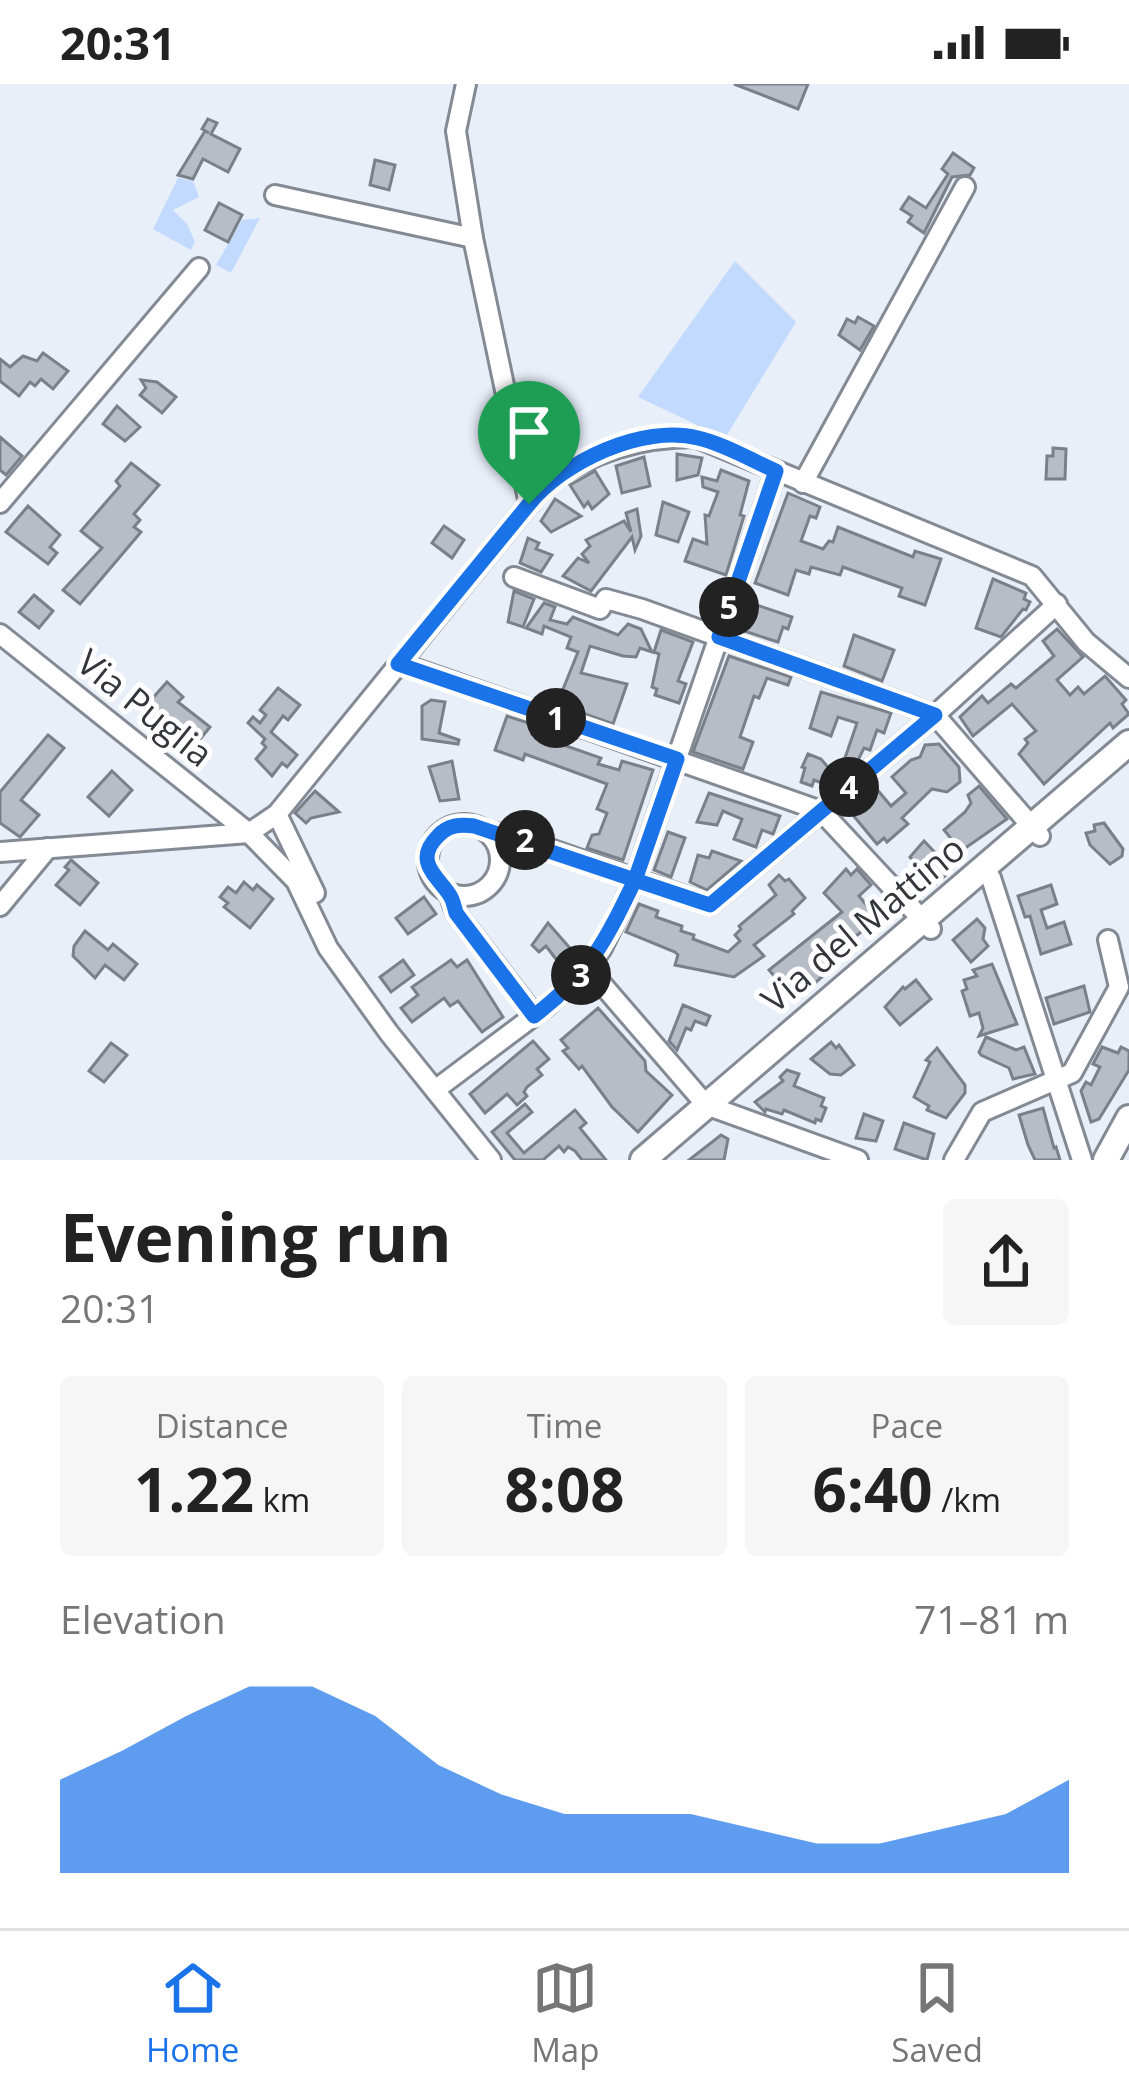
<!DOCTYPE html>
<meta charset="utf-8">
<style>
:root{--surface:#fff;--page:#f6f6f6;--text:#222;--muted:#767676;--line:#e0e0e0;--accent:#1a73e8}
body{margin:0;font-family:"Open Sans",sans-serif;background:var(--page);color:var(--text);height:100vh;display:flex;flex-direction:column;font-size:45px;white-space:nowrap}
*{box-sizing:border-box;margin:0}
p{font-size:39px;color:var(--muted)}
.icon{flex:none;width:66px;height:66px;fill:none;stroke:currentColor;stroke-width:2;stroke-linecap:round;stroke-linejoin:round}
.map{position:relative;height:1076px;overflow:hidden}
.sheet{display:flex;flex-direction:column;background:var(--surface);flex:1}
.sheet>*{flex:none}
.pin{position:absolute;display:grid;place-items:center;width:102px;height:102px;color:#fff;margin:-123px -51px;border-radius:50% 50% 50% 0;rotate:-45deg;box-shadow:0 0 12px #0007}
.pin .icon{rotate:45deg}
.km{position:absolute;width:60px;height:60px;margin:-30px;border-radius:50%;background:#222;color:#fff;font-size:33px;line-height:60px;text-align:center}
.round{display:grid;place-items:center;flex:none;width:126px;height:126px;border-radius:12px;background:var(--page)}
.overview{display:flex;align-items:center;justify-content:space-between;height:204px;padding:0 60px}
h1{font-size:66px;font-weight:700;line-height:90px}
.figures{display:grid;grid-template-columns:repeat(3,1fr);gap:18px;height:204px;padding:12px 60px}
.figures div{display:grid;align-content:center;border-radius:12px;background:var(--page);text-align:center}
.figures b{font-size:60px;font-weight:700}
.figures small{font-size:33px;font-weight:400}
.figures p{font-size:33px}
.chart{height:336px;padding:24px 60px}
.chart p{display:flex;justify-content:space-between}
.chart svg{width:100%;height:216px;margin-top:12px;fill:var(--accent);opacity:.7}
.status{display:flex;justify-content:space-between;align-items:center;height:84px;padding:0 60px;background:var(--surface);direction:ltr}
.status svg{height:33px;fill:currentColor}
.tabs{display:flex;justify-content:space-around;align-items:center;height:168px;border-top:3px solid var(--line);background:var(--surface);font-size:33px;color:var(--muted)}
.tabs a{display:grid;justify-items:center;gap:6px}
.tabs .current{color:var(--accent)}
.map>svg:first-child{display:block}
.green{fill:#c2dafe}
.building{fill:#b7bdc7;stroke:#7a8089;stroke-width:3}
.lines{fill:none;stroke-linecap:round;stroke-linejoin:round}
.minor-casing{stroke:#848a94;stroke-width:24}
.major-casing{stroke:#848a94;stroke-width:30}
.minor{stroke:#fff;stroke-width:18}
.major{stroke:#fff;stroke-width:24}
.route-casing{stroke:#fff;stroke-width:24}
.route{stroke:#1a73e8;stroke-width:15}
.labels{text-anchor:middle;stroke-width:10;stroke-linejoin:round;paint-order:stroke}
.street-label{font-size:36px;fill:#33363a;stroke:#fff}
</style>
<div class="status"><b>20:31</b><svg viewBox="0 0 49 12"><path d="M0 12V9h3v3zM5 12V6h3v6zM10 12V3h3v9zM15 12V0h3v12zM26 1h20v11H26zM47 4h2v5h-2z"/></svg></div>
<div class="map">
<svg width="1129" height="1076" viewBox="0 0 1129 1076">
<rect width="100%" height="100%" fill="#e8eff9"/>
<g class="green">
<path d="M178,94L193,97L199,113L173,126L187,140L195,158L191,166L153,145Z"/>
<path d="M260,134L231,189L216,181L242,136Z"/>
<path d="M735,177L796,238L725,354L638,313Z"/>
</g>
<g class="building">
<path d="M734,0H808L798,25Z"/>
<path d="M208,35L217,39L211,50L240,65L228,88L203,75L193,95L178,91L205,47L209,49L202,45Z"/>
<path d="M953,69L974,84L970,91L952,93L924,149L908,138L912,132L901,125L909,113L926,124L948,90L942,85Z"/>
<path d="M375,76L395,81L389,106L370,101Z"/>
<path d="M219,119L242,131L228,158L205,146Z"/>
<path d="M858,233L874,242L860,266L839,251L847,235L855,239Z"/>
<path d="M43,269L68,287L53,305L41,295L35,302L30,298L19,312L0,297V275L10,283L23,272L37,277Z"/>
<path d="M141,296L157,298L176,313L162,329L140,311L146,304Z"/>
<path d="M117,322L140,343L125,357L103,340Z"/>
<path d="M0,353L22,372L6,391L0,386Z"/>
<path d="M1053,364L1066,365L1065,395H1046L1047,372H1053Z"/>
<path d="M677,370L702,374L698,391L677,396Z"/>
<path d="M644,373L650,402L622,409L616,382Z"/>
<path d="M131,379L159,401L134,430L140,436L134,443L141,448L80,520L63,506L102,464L81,447L120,402L116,397Z"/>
<path d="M721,386L749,397L740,431L744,432L726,491L685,477L693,455L707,460L705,431L709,432L718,408L703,403L702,393L717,397Z"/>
<path d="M595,387L609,410L592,425L588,418L584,423L570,401Z"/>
<path d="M788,409L820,423L816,434L810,432L801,457L823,465L829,457L833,458L838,443L913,473L915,467L941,475L925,521L899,512L902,504L843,483L840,491L811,483L809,490L796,486L788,511L755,499Z"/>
<path d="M555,415L581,432L551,448L541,437Z"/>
<path d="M663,418L689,428L678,458L656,451Z"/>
<path d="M28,422L60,451L50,463L57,469L48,480L6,448Z"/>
<path d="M637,425L641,452L635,466L632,453L591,507L563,492L578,474L589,479L582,470L590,462L586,456L624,437L631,448L626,429Z"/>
<path d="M444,442L464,456L452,474L432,459Z"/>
<path d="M528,454L539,459L536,465L552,471L541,488L520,479Z"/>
<path d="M993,495L1026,509L1024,515L1030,518L1026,526L1023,525L1001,553L976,544Z"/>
<path d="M514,507L534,515L523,543L508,538Z"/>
<path d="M34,511L53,527L39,544L19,528Z"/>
<path d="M745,517L792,533L788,545L783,543L778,558L741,546Z"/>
<path d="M544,519L555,523L550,536L567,540L573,533L618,551L628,540L641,545L652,568L640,564L636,573L623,572L590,562L581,589L627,600L613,640L557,620L578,568L567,564L571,553L544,542L542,550L526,544Z"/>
<path d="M1057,545L1083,573L1057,596L1070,611L1078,603L1084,610L1105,592L1126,616L1122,620L1129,630L1113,644L1110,639L1044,700L1019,670L1028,659L1025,655L1036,647L1012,620L973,652L960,633L982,612L988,619L1011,600L1016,604L1054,572L1043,557Z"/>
<path d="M661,546L693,558L678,597L686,600L679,619L655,611L657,605L652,603L659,570L654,568Z"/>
<path d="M854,551L894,566L882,597L844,582Z"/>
<path d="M729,572L791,593L788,601L767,594L759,614L754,612L740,653L753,658L743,685L693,668Z"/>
<path d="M167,598L183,613L178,618L210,643L193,664L143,625Z"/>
<path d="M278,604L300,621L288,636L283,632L271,648L297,671L287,683L282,679L272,692L256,675L266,663L262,659L265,655L248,639L253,633L260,639L266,631L260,626Z"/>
<path d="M821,608L891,629L884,649L877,646L870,666L864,664L856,680L844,677L857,639L838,633L831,652L810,644Z"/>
<path d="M431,616L445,618L439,649L459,656L458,660L422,655V622Z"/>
<path d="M507,632L535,641L532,650L601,674L598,680L619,686L622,677L653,686L623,776L587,764L592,751L599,750L607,729L597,725L607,700L525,670L523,676L495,666Z"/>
<path d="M48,651L64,664L21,716L39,731L20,753L0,739V708Z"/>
<path d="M939,660L959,683L960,698L947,708L932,705L902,734L908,740L887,758L884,754L877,760L852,730L858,725L855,721L875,703L891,722L906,709L892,693L911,676L920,673L925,661Z"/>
<path d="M808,670L821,675L838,695L830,702L814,696L812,702L801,698L805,684L802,683Z"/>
<path d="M452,677L459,715L440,717L429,683Z"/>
<path d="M112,687L132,706L109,732L88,713Z"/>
<path d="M979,702L1007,735L961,767L944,746L965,728L971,719L968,711Z"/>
<path d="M315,707L339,728L311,734L306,739L295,729Z"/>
<path d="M709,709L780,732L773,750L762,746L756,763L734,755L742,735L723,727L717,741L697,738Z"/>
<path d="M1104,739L1123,765L1122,772L1110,780L1090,761L1086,749L1095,747L1094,741Z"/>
<path d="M668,748L685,754L671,793L654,786Z"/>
<path d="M924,757L952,786L933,802L929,797L923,802L914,791L920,786L910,773Z"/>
<path d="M712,767L741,777L707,806L690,798L698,771L709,774Z"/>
<path d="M71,776L98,799L80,821L56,801L69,786L65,783Z"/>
<path d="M846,785L851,791L857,785L871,801L859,812L872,828L879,822L887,831L871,849L866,844L851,856L856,862L795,917L769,886L842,828L824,809Z"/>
<path d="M779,791L785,797L789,795L805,814L792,827L794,830L754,861L764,872L734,893L675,881L678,871L675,868L626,848L639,820L658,827L656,833L682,842L681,847L694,851L693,855L728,868L740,857L735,851L741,845L739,842L776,811L769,801Z"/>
<path d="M244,798L253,806L257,801L273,815L250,844L224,823L228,819L220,813L228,803L236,809Z"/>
<path d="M1051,801L1057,820L1041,826L1047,844L1064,838L1071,860L1041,870L1030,832L1025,833L1018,812Z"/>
<path d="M424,813L436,830L408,850L396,834Z"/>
<path d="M977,835L985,844L983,855L988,862L971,878L953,856Z"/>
<path d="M548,839L576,871L562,883L546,862L539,868L532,861Z"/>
<path d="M85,847L108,866L113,860L137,880L124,896L105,881L95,894L73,872L74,862Z"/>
<path d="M403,876L414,891L391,908L380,893Z"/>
<path d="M451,876L457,883L467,876L503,933L482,948L458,917L450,922L444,914L412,938L401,924L418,911L412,903Z"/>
<path d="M992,880L1017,940L979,952L983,944L979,929L970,932L962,907L967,905L964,896L977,892L973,886Z"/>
<path d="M916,896L931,915L900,941L885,923L903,903L905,905Z"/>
<path d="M1084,902L1090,928L1054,940L1046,914Z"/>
<path d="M683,921L710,932L706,941L695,937L691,946L686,944L677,966L669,957Z"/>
<path d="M598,924L645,977L646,987L672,1011L638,1048L612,1023L582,982L579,985L563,967L568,964L561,956Z"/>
<path d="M986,953L1016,966L1024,963L1035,990L1013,995L1009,984L981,971L979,968Z"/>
<path d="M533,957L549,975L537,985L542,991L527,1003L524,1008L527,1012L517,1021L507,1010L485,1029L470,1010Z"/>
<path d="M831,958L836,964L839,961L854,981L841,991L830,990L811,975Z"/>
<path d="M111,959L127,971L104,998L89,987Z"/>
<path d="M1102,963L1118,969L1121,963L1129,967V986L1099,1035L1091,1038L1081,1007L1086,998L1091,1001L1100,983L1093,980Z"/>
<path d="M937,964L965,1001V1009L946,1034L927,1026L929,1022L914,1013L930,978L926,976Z"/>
<path d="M787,986L799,990L794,1002L824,1014L821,1022L826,1024L821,1037L816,1035L815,1039L784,1026L782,1030L766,1025L765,1028L755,1018L783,997L780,993Z"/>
<path d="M525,1020L532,1028L507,1049L524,1069L575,1026L586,1039L580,1044L606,1076H582L575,1067L568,1063L564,1068L559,1062L543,1076H515L492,1048Z"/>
<path d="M1043,1024L1054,1064L1056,1063L1060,1076H1035L1028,1061L1019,1031Z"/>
<path d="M864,1030L883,1037L876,1057L856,1054Z"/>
<path d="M904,1039L934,1050L927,1076L895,1065Z"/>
<path d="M721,1051L728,1055L724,1076H689Z"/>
</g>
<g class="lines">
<g class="minor-casing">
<g id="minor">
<path d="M466,0L456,47L473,154L529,420"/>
<path d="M275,111L473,154"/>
<path d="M803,399L965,103"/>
<path d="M0,419L199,184"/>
<path d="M514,493L600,525L606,515L642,525L935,631L1040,752"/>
<path d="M0,550L249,749L296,797L328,864L389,949L491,1076"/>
<path d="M399,579L821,727L931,845"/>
<path d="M277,730L315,809"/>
<circle cx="464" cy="776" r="36"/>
<path d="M485,747L513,752L710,821L935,631L1057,520"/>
<path d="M249,749L277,730L546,399C594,368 638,353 695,353L1032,492L1086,558L1129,594"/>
<path d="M0,768L249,749"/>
<path d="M983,784L991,794L1082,1076"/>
<path d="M449,809L456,829L534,931"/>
<path d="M0,822L48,764"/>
<path d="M588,884L706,1021L858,1076"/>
<path d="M435,1006L547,922L588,884L602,864L635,796L776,387"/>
<path d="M954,1076L982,1028L1072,989L1119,903L1108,856"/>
</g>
</g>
<g class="major-casing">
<g id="major">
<path d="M643,1076L1129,659"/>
<path d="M1106,1076L1129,1034"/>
</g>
</g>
<use href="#minor" class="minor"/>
<use href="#major" class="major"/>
</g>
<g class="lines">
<g class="route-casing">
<path id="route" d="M529,420L398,580L677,675L635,796L474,742C460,740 448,741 438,752C413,777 437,792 449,810C453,815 454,822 456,829L534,932C590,889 605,858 635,796L710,821L935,631L719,553L776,387C751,376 724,360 698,354C642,340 563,378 529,420"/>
</g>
<use href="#route" class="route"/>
</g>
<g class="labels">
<g class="street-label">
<text transform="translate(145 624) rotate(39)" y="13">Via Puglia</text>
<text transform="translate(863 840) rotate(-40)" y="13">Via del Mattino</text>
</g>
</g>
</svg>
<div class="pin" style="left:529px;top:420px;background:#1e9e55"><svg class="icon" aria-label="arrive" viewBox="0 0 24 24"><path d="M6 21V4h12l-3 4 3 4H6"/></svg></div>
<b class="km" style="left:556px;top:634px">1</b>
<b class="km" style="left:525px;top:756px">2</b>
<b class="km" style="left:581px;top:891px">3</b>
<b class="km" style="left:849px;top:703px">4</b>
<b class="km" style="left:729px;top:523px">5</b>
</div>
<section class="sheet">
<div class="overview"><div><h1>Evening run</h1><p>20:31</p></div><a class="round"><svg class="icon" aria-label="share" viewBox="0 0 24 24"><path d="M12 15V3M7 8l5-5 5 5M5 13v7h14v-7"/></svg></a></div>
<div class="figures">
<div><p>Distance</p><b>1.22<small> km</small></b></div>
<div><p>Time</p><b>8:08</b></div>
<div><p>Pace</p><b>6:40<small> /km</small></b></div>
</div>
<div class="chart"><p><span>Elevation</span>71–81 m</p>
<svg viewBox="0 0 160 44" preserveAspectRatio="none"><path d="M0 44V25L10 19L20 12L30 6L40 6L50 12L60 22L70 28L80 32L90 32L100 32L110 35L120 38L130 38L140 35L150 32L160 25V44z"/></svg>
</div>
</section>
<nav class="tabs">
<a class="current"><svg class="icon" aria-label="home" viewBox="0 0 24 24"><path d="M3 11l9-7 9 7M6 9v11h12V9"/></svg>Home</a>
<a><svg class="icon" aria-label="map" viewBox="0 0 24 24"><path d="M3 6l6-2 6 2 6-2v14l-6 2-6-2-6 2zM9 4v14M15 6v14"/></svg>Map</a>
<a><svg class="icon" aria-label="saved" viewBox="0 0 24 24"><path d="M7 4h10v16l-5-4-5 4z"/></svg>Saved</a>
</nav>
